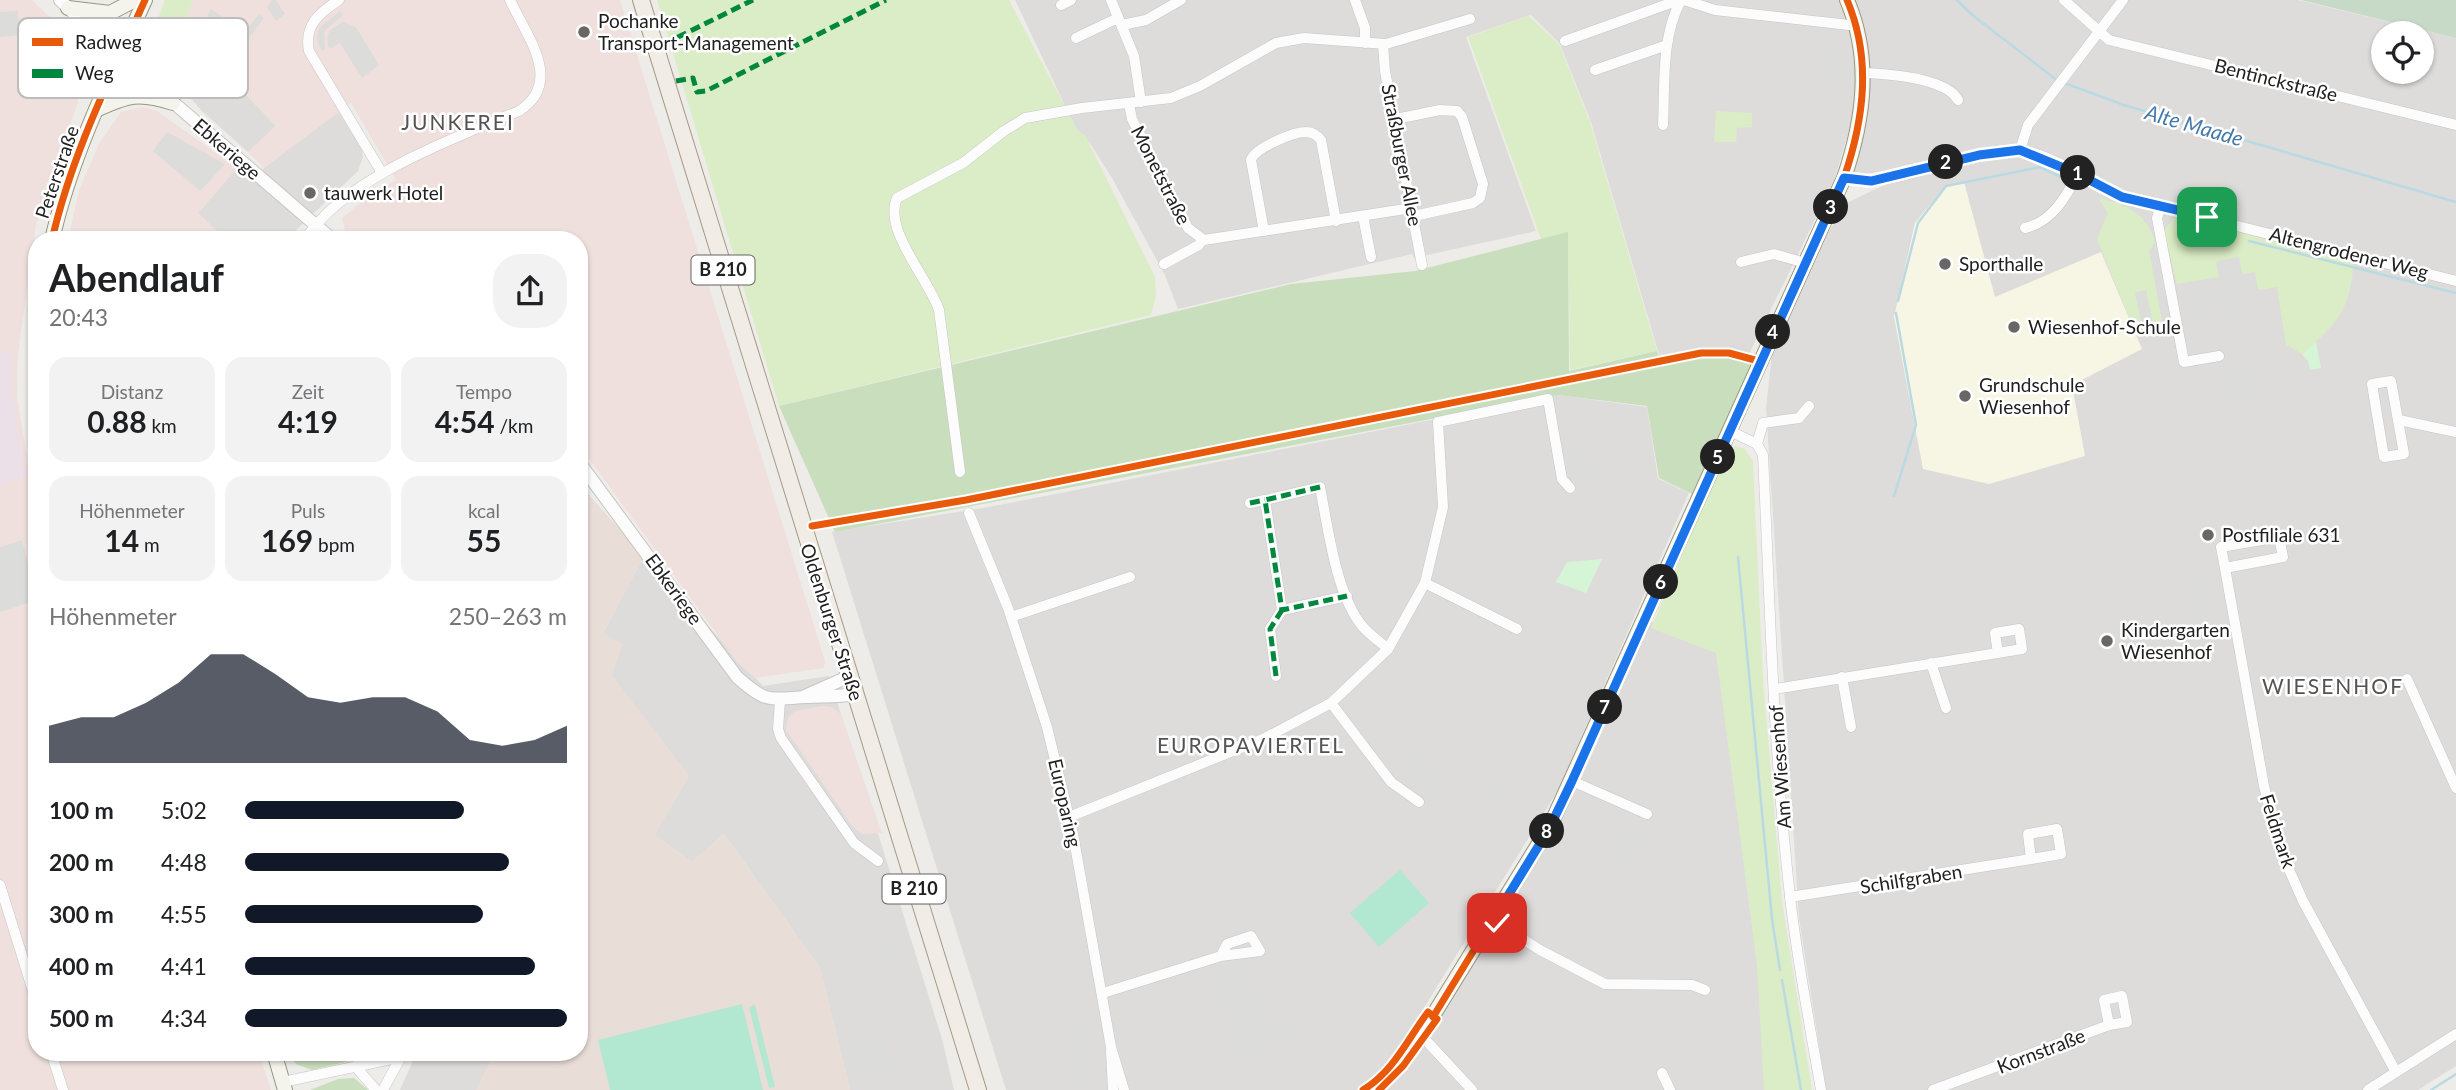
<!DOCTYPE html>
<html lang="de">
<meta charset="utf-8">
<style>
:root{--surface:#fff;--page:#f2f2f2;--text:#202124;--muted:#757577;--accent:#111827}
body{margin:0;font-family:Lato,sans-serif;background:var(--page);color:var(--text);height:100vh;display:flex;flex-direction:column;font-size:26px;white-space:nowrap}
*{box-sizing:border-box;margin:0}
p{font-size:23px;color:var(--muted)}
.icon{flex:none;width:38px;height:38px;fill:none;stroke:currentColor;stroke-width:2;stroke-linecap:round;stroke-linejoin:round}
.map{position:relative;flex:1;overflow:hidden}
.sheet{position:absolute;left:28px;top:231px;width:560px;height:830px;display:flex;flex-direction:column;background:var(--surface);border-radius:28px;box-shadow:0 2px 5px #0004}
.sheet>*{flex:none}
.tools{position:absolute;left:2371px;top:21px;display:grid;gap:14px}
.tools a{display:grid;place-items:center;width:63px;height:63px;border-radius:50%;background:var(--surface);box-shadow:0 2px 5px #0004;font-size:35px}
.pin{position:absolute;display:grid;place-items:center;width:60px;height:60px;color:#fff;margin:-30px;border-radius:14px;box-shadow:0 4px 10px #0006}
.km{position:absolute;width:35px;height:35px;margin:-18px;border-radius:50%;background:#222;color:#fff;font-size:19px;line-height:35px;text-align:center}
.round{display:grid;place-items:center;flex:none;width:74px;height:74px;border-radius:28px;background:var(--page)}
.overview{display:flex;align-items:center;justify-content:space-between;height:119px;padding:0 21px}
h1{font-size:38px;font-weight:700;line-height:52px}
.figures{display:grid;grid-template-columns:repeat(3,1fr);gap:10px;height:119px;padding:7px 21px}
.figures div{display:grid;align-content:center;border-radius:18px;background:var(--page);text-align:center}
.figures b{font-size:30px;font-weight:700}
.figures small{font-size:19px;font-weight:400}
.figures p{font-size:19px}
.chart{height:196px;padding:14px 21px}
.chart p{display:flex;justify-content:space-between}
.chart svg{width:100%;height:126px;margin-top:7px;fill:var(--accent);opacity:.7}
ul{padding:0 21px;list-style:none;font-size:23px}
li{display:grid;grid-template-columns:112px 84px 1fr;align-items:center;height:52px}
li i{height:18px;border-radius:9px;background:var(--accent)}
.map>svg:first-child{display:block}
.residential{fill:#dddcda;fill-rule:evenodd}
.commercial{fill:#f0e0dd}
.industrial{fill:#ece0e8}
.education{fill:#f7f6e4}
.religious{fill:#dcdcda}
.military{fill:#e9ddd8}
.grass{fill:#dbedc6}
.forest{fill:#c9debd}
.cemetery{fill:#c6dac7}
.park{fill:#d6f5d6}
.pitch{fill:#b2e7d1}
.lines{fill:none;stroke-linecap:round;stroke-linejoin:round}
.stream{stroke:#badae3;stroke-width:2.5}
.minor-casing{stroke:#c7c6c5;stroke-width:11}
.tertiary-casing{stroke:#c7c6c5;stroke-width:14}
.secondary-casing{stroke:#97987f;stroke-width:16}
.primary-casing{stroke:#a59a84;stroke-width:18}
.minor{stroke:#fcfcfc;stroke-width:10}
.tertiary{stroke:#fcfcfc;stroke-width:12}
.secondary{stroke:#f4f4ec;stroke-width:14}
.primary{stroke:#f1ece5;stroke-width:16}
.quiet{stroke:#00873e;stroke-width:5;stroke-dasharray:10 5;stroke-linecap:butt}
.cycleway-casing{stroke:#fff;stroke-width:11}
.cycleway{stroke:#e8590c;stroke-width:7}
.route-casing{stroke:#fff;stroke-width:14}
.route{stroke:#1a73e8;stroke-width:9}
.poi-dot{fill:#686766;stroke:#fff;stroke-width:2.5}
.labels{text-anchor:middle;stroke-width:5;stroke-linejoin:round;paint-order:stroke}
.shield{fill:#fff;stroke:#636363;stroke-width:2}
.shield-label{font-size:18px;font-weight:bold;fill:#202020}
.poi-label{font-size:19px;fill:#202020;stroke:#fff;text-anchor:start}
.street-label{font-size:19px;fill:#202020;stroke:#fff}
.neighbourhood-label{font-size:21px;letter-spacing:2px;fill:#535353;stroke:#fff}
.water-label{font-size:21px;font-style:italic;fill:#4479ac;stroke:#fff}
.key{fill:#fff;stroke:#bcbcbc;stroke-width:2}
.key-label{font-size:19px;fill:#202020}
</style>
<div class="map">
<svg width="2456" height="1090" viewBox="0 0 2456 1090">
<rect width="100%" height="100%" fill="#eeece9"/>
<g class="residential">
<path d="M1015,0H1841L1850,21L1861,90L1834,181L1746,360L1714,355L1662,365L1591,122L1560,44L1531,15L1466,37L1536,231L1414,258L1412,254L1178,309L1165,275L1112,178L1090,143L1077,131Z"/>
<path d="M1850,0H2118L2092,33L2019,148L1849,177L1862,123Z"/>
<path d="M2126,0H2298L2456,38V1066L2418,1090H1826L1799,918L1766,408L1772,354L1827,234L1849,202L1882,186L2019,152L2030,126ZM2384,33H2422V72H2384Z"/>
<path d="M217,64L276,126L248,152L203,112L182,89Z"/>
<path d="M338,111L361,148L363,157L358,171L296,230L291,240H222L220,234L198,213L237,168L254,181L264,168Z"/>
<path d="M1558,395L1647,407L1658,479L1689,493L1558,790L1390,1063L1358,1090H1006L832,532L989,507Z"/>
<path d="M644,556L763,686L829,676L942,1039L954,1090H850L820,968L724,834L692,862L654,835L689,776L611,675L603,633Z"/>
<path d="M1651,622L1722,649L1772,1090H1385L1422,1048L1550,834Z"/>
<path d="M417,1052H495L477,1090H400Z"/>
</g>
<g class="commercial">
<path d="M0,0H32L76,42L81,61L78,102L36,225L18,354L17,397L37,516V1052H259L271,1090H0Z"/>
<path d="M193,0H620L825,661L824,668L755,678L737,662L579,445V240H347L342,218L371,194L396,180L351,103L264,168L248,152L276,126L212,59L186,76L177,40Z"/>
<path d="M143,107L157,111L237,168L198,213L220,234L222,240H68L79,190L99,144L121,112Z"/>
<path d="M822,706L832,707L841,714L882,833L862,834L852,826L786,730L788,717L795,711Z"/>
</g>
<path class="industrial" d="M12,352V393L26,476L0,484V354Z"/>
<path class="education" d="M1964,182L1995,297L2101,252L2142,349L2072,385L2085,456L1989,484L1923,469L1894,317L1915,223L1946,185Z"/>
<g class="religious">
<path d="M272,0H276L285,14L276,21L267,7Z"/>
<path d="M211,9L245,32L259,14L264,18L251,36L245,32L241,39L207,16Z"/>
<path d="M18,11L21,35L0,37V12Z"/>
<path d="M340,11L343,15L324,31L325,49L321,51L317,38L319,28Z"/>
<path d="M343,22L356,27L379,65L362,78L340,43L331,48L328,45L327,37L330,30Z"/>
<path d="M1830,48L1853,56L1858,90L1826,81Z"/>
<path d="M167,132L225,164L200,191L153,151Z"/>
<path d="M2160,234L2178,327L2165,336L2149,251Z"/>
<path d="M2239,257L2255,272L2258,290L2239,293L2245,325L2224,328L2219,297L2191,302L2188,282L2218,277L2216,261Z"/>
<path d="M2147,289L2155,334L2144,336L2135,292Z"/>
<path d="M2216,303L2220,326L2195,330L2192,307Z"/>
<path d="M2221,338L2222,345L2194,346L2192,340Z"/>
<path d="M2250,366L2256,398L2223,404L2217,372Z"/>
<path d="M1582,451L1584,457L1591,456L1596,488L1585,490L1582,481L1571,473L1562,453Z"/>
<path d="M22,540L37,600L0,612V547Z"/>
<path d="M2205,580L2217,648L2197,652L2185,583Z"/>
<path d="M1419,741L1449,788L1430,798L1398,758Z"/>
<path d="M1486,786L1506,796L1499,811L1479,801Z"/>
<path d="M1630,822L1650,830L1637,864L1615,855Z"/>
<path d="M892,928L901,959L874,967L869,950Z"/>
<path d="M1236,959L1251,964L1266,1025L1288,1021L1293,1042L1232,1056L1214,968Z"/>
<path d="M1089,1025L1096,1070L1090,1072L1085,1085L1070,1078L1061,1030Z"/>
<path d="M884,1039L894,1070L854,1082L845,1050Z"/>
</g>
<path class="military" d="M579,484L644,556L603,633L623,644L612,675L689,776L655,835L692,862L724,834L820,968L850,1090H476L495,1052H579Z"/>
<g class="grass">
<path d="M165,0H193L177,40L182,66L172,73C152,42 151,35 165,0Z"/>
<path d="M657,0H1009L1078,131L1085,135L1155,277L1156,296L1151,315L779,406Z"/>
<path d="M1529,16L1559,44L1590,122L1657,351L1570,370L1568,233L1541,239L1468,37Z"/>
<path d="M1716,111L1752,113V127L1737,128L1736,142H1714Z"/>
<path d="M2098,198C2126,205 2146,212 2155,242L2149,251L2164,332L2155,334L2146,290L2135,292L2144,336L2137,337L2097,239L2108,213Z"/>
<path d="M2194,214L2354,254C2351,308 2342,320 2302,354L2286,345L2277,287L2258,290L2255,272L2242,274L2239,257L2216,261L2219,277L2177,284L2164,231L2174,218Z"/>
<path d="M1735,446L1745,449L1753,461L1763,679L1782,901L1812,1090H1764L1757,965L1716,653L1651,628L1726,453Z"/>
</g>
<g class="forest">
<path d="M1568,232L1569,371L1657,351L1662,366L1714,355L1753,362L1692,494L1659,478L1647,406L1558,395L835,532L779,406L1291,284L1415,271Z"/>
<path d="M286,1052H386L312,1070L296,1064Z"/>
<path d="M354,1078L368,1090H310L338,1079Z"/>
</g>
<path class="cemetery" d="M2301,0H2456V38Z"/>
<g class="park">
<path d="M2316,342L2321,368L2310,370L2308,361L2302,354Z"/>
<path d="M1602,559L1586,593L1556,582L1567,562Z"/>
</g>
<g class="pitch">
<path d="M1400,870L1429,903L1379,947L1350,913Z"/>
<path d="M742,1004L763,1090H610L598,1040Z"/>
<path d="M755,1005L775,1087L769,1088L749,1007Z"/>
</g>
<g class="lines">
<g class="stream">
<path d="M1957,0L1971,14L2058,81"/>
<path d="M2064,83L2124,105L2456,202"/>
<path d="M2249,241L2456,293"/>
<path d="M1898,301L1918,223L1946,186L2040,167L2065,179"/>
<path d="M1894,496L1916,425L1896,313"/>
<path d="M1738,557L1772,919L1780,970"/>
<path d="M1782,980L1801,1090"/>
<path d="M2431,1090L2456,1074"/>
</g>
<g class="minor-casing">
<g id="minor">
<path d="M339,0C319,13 304,25 309,51L382,173"/>
<path d="M1111,0L1134,56L1141,102"/>
<path d="M1355,0L1365,28V43"/>
<path d="M1684,0L1715,10L1858,26"/>
<path d="M2064,0L2109,40L2456,125"/>
<path d="M1061,5L1071,0"/>
<path d="M1122,25L1146,20L1181,0"/>
<path d="M1076,38L1118,18"/>
<path d="M1565,41L1679,0"/>
<path d="M1383,44L1385,71L1422,265"/>
<path d="M1595,70L1667,45"/>
<path d="M1865,73C1888,74 1946,78 1958,100"/>
<path d="M1129,104L1132,119L1188,228L1204,240L1412,208"/>
<path d="M1396,119L1440,110L1457,111L1462,117L1483,184L1480,198L1473,203L1414,216"/>
<path d="M1663,125C1665,84 1661,37 1681,0"/>
<path d="M2020,150L2028,125L2123,0"/>
<path d="M1844,178C1888,193 1968,147 2019,150C2043,151 2099,184 2122,197L2456,281"/>
<path d="M2161,206L2157,218L2184,362L2219,356"/>
<path d="M1363,216L1371,257"/>
<path d="M2025,228C2052,222 2066,197 2078,174"/>
<path d="M1264,231L1251,160C1255,148 1293,132 1306,132C1313,132 1317,135 1321,140L1336,221"/>
<path d="M305,240C342,179 454,138 519,111C564,82 527,37 510,0"/>
<path d="M1741,262L1774,254L1805,263"/>
<path d="M1164,264L1199,245L1202,240"/>
<path d="M2391,381L2404,454L2384,457L2372,384Z"/>
<path d="M2399,420L2456,432"/>
<path d="M1730,431L1757,444L1763,455C1770,602 1773,749 1790,896C1797,961 1810,1026 1821,1090"/>
<path d="M1757,444L1763,423L1799,418L1809,406"/>
<path d="M960,472L939,310C928,278 883,230 897,198L963,163L1004,131L1025,118L1082,108L1171,98L1200,86L1276,43L1304,38L1386,44L1470,19"/>
<path d="M1250,503L1265,500"/>
<path d="M969,513L1008,608L1047,727L1073,834L1111,1047L1124,1090"/>
<path d="M2225,568L2221,547L2279,537L2283,557L2225,568L2264,786L2279,847L2303,901L2396,1072"/>
<path d="M1425,583L1517,629"/>
<path d="M1347,596L1282,610L1265,500L1320,487C1328,528 1336,595 1363,627C1370,635 1380,642 1388,649"/>
<path d="M1011,617L1130,577"/>
<path d="M1931,663L1946,708"/>
<path d="M1276,676L1270,629L1282,610"/>
<path d="M1842,677L1851,727"/>
<path d="M2407,679L2456,788"/>
<path d="M1775,689L2022,649L2019,629L1995,633L1998,653"/>
<path d="M780,701L778,729L781,738L854,843L878,861"/>
<path d="M1331,703L1391,782L1419,802"/>
<path d="M1572,781L1647,814"/>
<path d="M1069,817L1263,739L1331,703L1388,649L1425,583L1443,507L1438,422L1548,399L1562,479L1570,488"/>
<path d="M0,885L37,1004"/>
<path d="M1790,897L2031,859L2028,834L2057,829L2061,854L2031,859"/>
<path d="M1493,920L1540,950L1605,984L1692,985L1705,990"/>
<path d="M1103,993L1221,956L1260,951L1251,936L1227,944L1221,956"/>
<path d="M1421,1035L1472,1090"/>
<path d="M1111,1051L1113,1090"/>
<path d="M51,1052L63,1090"/>
<path d="M355,1066L376,1090"/>
<path d="M1662,1073L1670,1090"/>
<path d="M283,1082L401,1057"/>
<path d="M383,1090L403,1053"/>
<path d="M1933,1090L2109,1025L2127,1022L2122,996L2104,1000L2109,1025"/>
<path d="M2368,1090L2456,1034"/>
</g>
</g>
<g class="tertiary-casing">
<g id="tertiary">
<path d="M60,0L110,48L333,240"/>
<path d="M135,21L161,91"/>
<path d="M91,31L101,63L104,92"/>
<path d="M579,462L737,677C767,704 769,699 806,697C823,696 838,697 855,694"/>
<path d="M805,696L850,676"/>
</g>
</g>
<g class="secondary-casing">
<g id="secondary">
<path d="M68,8L110,13L135,0"/>
<path d="M96,110C128,95 139,92 173,103"/>
<path d="M52,240C71,156 110,78 145,0"/>
<path d="M274,1052L285,1090"/>
<path d="M1372,1090L1399,1065L1421,1035L1551,824L1844,178C1864,119 1872,59 1847,0"/>
</g>
</g>
<g class="primary-casing">
<path id="primary" d="M641,0L978,1090"/>
</g>
<use href="#minor" class="minor"/>
<use href="#tertiary" class="tertiary"/>
<use href="#secondary" class="secondary"/>
<use href="#primary" class="primary"/>
<g class="quiet">
<path d="M664,44L753,0"/>
<path d="M676,81L693,78L697,92L706,91L886,0"/>
<path d="M1320,487L1265,500L1282,610L1347,596"/>
<path d="M1250,503L1265,500"/>
<path d="M1276,676L1270,629L1282,610"/>
</g>
<g class="cycleway-casing">
<g id="cycleway">
<path d="M52,240C71,156 110,78 145,0"/>
<path d="M812,526L966,500L1701,353H1729L1755,360"/>
<path d="M1433,1017L1551,824L1844,178C1864,119 1872,59 1847,0"/>
<path d="M1363,1090C1394,1071 1407,1040 1428,1012L1437,1019L1403,1066L1379,1090"/>
</g>
</g>
<use href="#cycleway" class="cycleway"/>
</g>
<g class="lines">
<g class="route-casing">
<path id="route" d="M1497,923L1493,920L1549,829L1572,781L1844,178L1871,181L1979,155L2020,150L2078,174L2122,197L2207,217"/>
</g>
<use href="#route" class="route"/>
</g>
<g class="poi-dot">
<circle cx="584" cy="32" r="7"/>
<circle cx="310" cy="193" r="7"/>
<circle cx="1945" cy="264" r="7"/>
<circle cx="2014" cy="327" r="7"/>
<circle cx="1965" cy="396" r="7"/>
<circle cx="2208" cy="535" r="7"/>
<circle cx="2107" cy="641" r="7"/>
</g>
<g class="labels">
<g class="shield">
<rect x="691.5" y="255.5" width="63" height="29" rx="5"/>
<rect x="882.5" y="874.5" width="63" height="29" rx="5"/>
</g>
<g class="shield-label">
<text x="723" y="276">B 210</text>
<text x="914" y="895">B 210</text>
</g>
<g class="poi-label">
<text x="598" y="28">Pochanke<tspan x="598" dy="22">Transport-Management</tspan></text>
<text x="324" y="200">tauwerk Hotel</text>
<text x="1959" y="271">Sporthalle</text>
<text x="2028" y="334">Wiesenhof-Schule</text>
<text x="1979" y="392">Grundschule<tspan x="1979" dy="22">Wiesenhof</tspan></text>
<text x="2222" y="542">Postfiliale 631</text>
<text x="2121" y="637">Kindergarten<tspan x="2121" dy="22">Wiesenhof</tspan></text>
</g>
<g class="street-label">
<text transform="translate(2276 80) rotate(14)" y="7">Bentinckstraße</text>
<text transform="translate(227 149) rotate(41)" y="7">Ebkeriege</text>
<text transform="translate(1402 155) rotate(79)" y="7">Straßburger Allee</text>
<text transform="translate(57 172) rotate(-71)" y="7">Peterstraße</text>
<text transform="translate(1161 175) rotate(63)" y="7">Monetstraße</text>
<text transform="translate(2349 253) rotate(14)" y="7">Altengrodener Weg</text>
<text transform="translate(674 589) rotate(54)" y="7">Ebkeriege</text>
<text transform="translate(832 622) rotate(72)" y="7">Oldenburger Straße</text>
<text transform="translate(1780 767) rotate(-94)" y="7">Am Wiesenhof</text>
<text transform="translate(1065 803) rotate(77)" y="7">Europaring</text>
<text transform="translate(2278 831) rotate(72)" y="7">Feldmark</text>
<text transform="translate(1911 879) rotate(-9)" y="7">Schilfgraben</text>
<text transform="translate(2041 1051) rotate(-21)" y="7">Kornstraße</text>
</g>
<g class="neighbourhood-label">
<text x="458" y="130">JUNKEREI</text>
<text x="2333" y="694">WIESENHOF</text>
<text x="1251" y="753">EUROPAVIERTEL</text>
</g>
<g class="water-label">
<text transform="translate(2194 126) rotate(16)" y="7">Alte Maade</text>
</g>
</g>
<rect x="18" y="18" width="230" height="80" rx="10" class="key"/>
<rect x="32" y="38" width="31" height="8" fill="#e8590c"/>
<rect x="32" y="69" width="31" height="9" fill="#00873e"/>
<g class="key-label">
<text x="75" y="49">Radweg</text>
<text x="75" y="80">Weg</text>
</g>
</svg>
<div class="tools">
<a><svg class="icon" aria-label="locate" viewBox="0 0 24 24"><circle cx="12" cy="12" r="6"/><path d="M12 2v4M12 18v4M2 12h4M18 12h4"/></svg></a>
</div>
<div class="pin" style="left:2207px;top:217px;background:#1e9e55"><svg class="icon" aria-label="arrive" viewBox="0 0 24 24"><path d="M6 21V4h12l-3 4 3 4H6"/></svg></div>
<div class="pin" style="left:1497px;top:923px;background:#d93025"><svg class="icon" aria-label="check" viewBox="0 0 24 24"><path d="M5 12l5 5 9-10"/></svg></div>
<b class="km" style="left:2078px;top:173px">1</b>
<b class="km" style="left:1946px;top:162px">2</b>
<b class="km" style="left:1831px;top:207px">3</b>
<b class="km" style="left:1773px;top:332px">4</b>
<b class="km" style="left:1718px;top:457px">5</b>
<b class="km" style="left:1661px;top:582px">6</b>
<b class="km" style="left:1605px;top:707px">7</b>
<b class="km" style="left:1547px;top:831px">8</b>
<section class="sheet">
<div class="overview"><div><h1>Abendlauf</h1><p>20:43</p></div><a class="round"><svg class="icon" aria-label="share" viewBox="0 0 24 24"><path d="M12 15V3M7 8l5-5 5 5M5 13v7h14v-7"/></svg></a></div>
<div class="figures">
<div><p>Distanz</p><b>0.88<small> km</small></b></div>
<div><p>Zeit</p><b>4:19</b></div>
<div><p>Tempo</p><b>4:54<small> /km</small></b></div>
</div>
<div class="figures">
<div><p>Höhenmeter</p><b>14<small> m</small></b></div>
<div><p>Puls</p><b>169<small> bpm</small></b></div>
<div><p>kcal</p><b>55</b></div>
</div>
<div class="chart"><p><span>Höhenmeter</span>250–263 m</p>
<svg viewBox="0 0 160 44" preserveAspectRatio="none"><path d="M0 44V31L10 28L20 28L30 23L40 16L50 6L60 6L70 13L80 21L90 23L100 21L110 21L120 26L130 36L140 38L150 36L160 31V44z"/></svg>
</div>
<ul>
<li><b>100 m</b>5:02<i style="width:68%"></i></li>
<li><b>200 m</b>4:48<i style="width:82%"></i></li>
<li><b>300 m</b>4:55<i style="width:74%"></i></li>
<li><b>400 m</b>4:41<i style="width:90%"></i></li>
<li><b>500 m</b>4:34<i style="width:100%"></i></li>
</ul>
</section>
</div>
